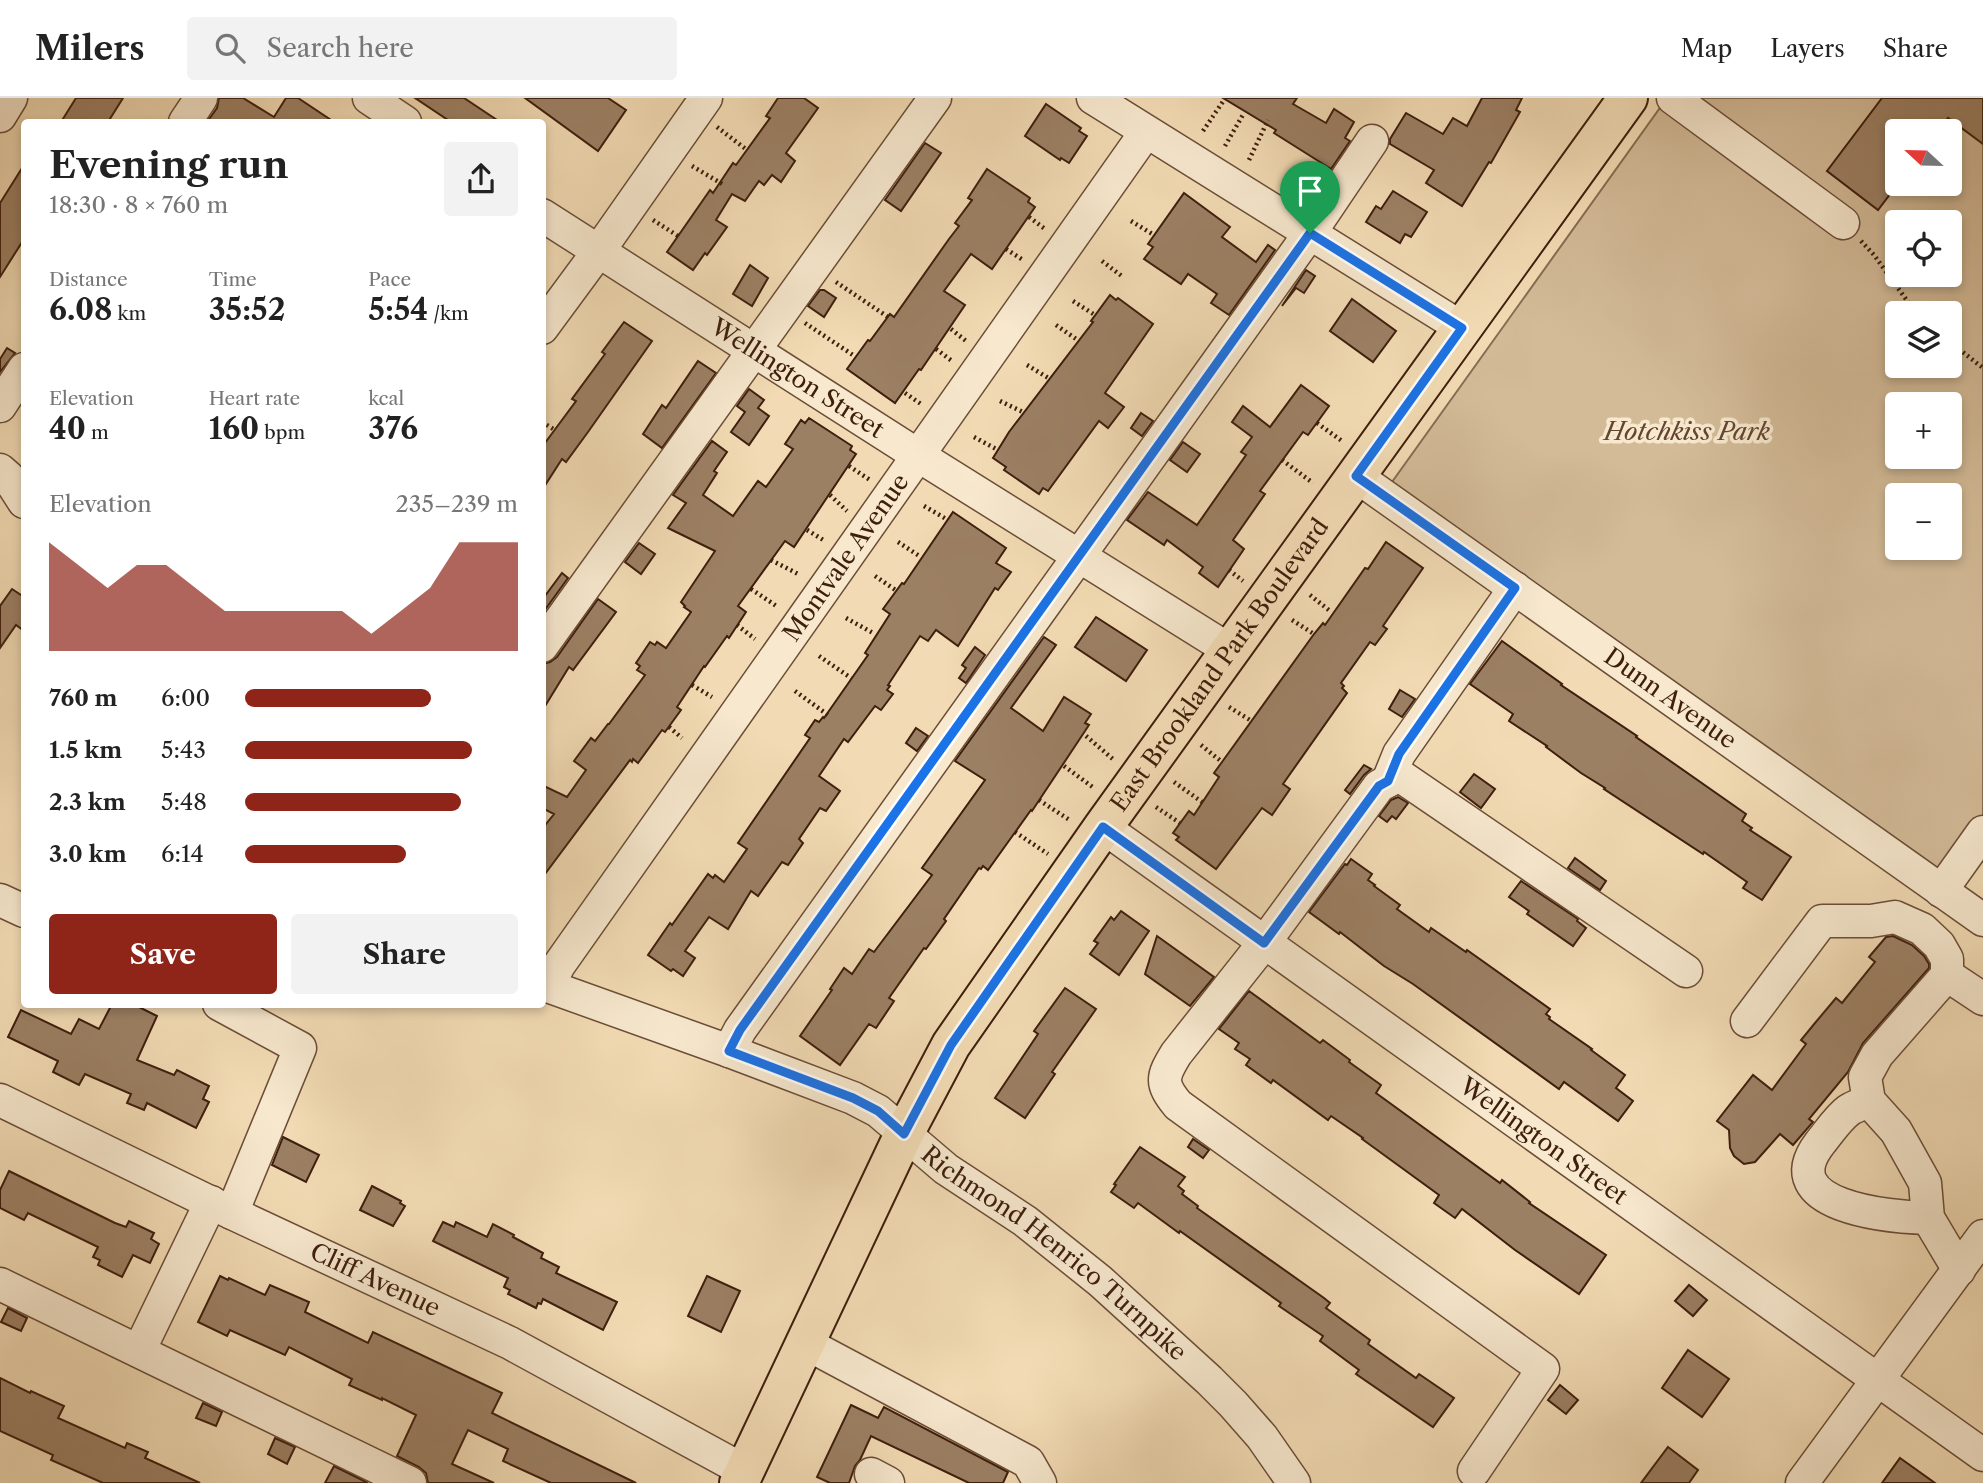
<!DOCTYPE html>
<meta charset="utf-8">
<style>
:root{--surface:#fff;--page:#f2f2f2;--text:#222;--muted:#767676;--line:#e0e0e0;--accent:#8f2418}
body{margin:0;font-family:"Libre Caslon Text",serif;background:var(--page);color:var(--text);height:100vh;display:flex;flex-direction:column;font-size:26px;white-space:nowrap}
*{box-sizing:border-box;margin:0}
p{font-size:23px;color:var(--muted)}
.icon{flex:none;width:38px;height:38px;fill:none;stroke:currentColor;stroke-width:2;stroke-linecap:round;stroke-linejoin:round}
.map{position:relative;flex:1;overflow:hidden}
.panel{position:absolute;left:21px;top:21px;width:525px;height:889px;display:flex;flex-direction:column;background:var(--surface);border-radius:7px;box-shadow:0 4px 10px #0003}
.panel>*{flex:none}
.needle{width:46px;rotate:292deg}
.fabs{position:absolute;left:1885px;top:21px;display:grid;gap:14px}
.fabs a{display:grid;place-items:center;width:77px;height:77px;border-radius:7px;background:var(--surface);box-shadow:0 4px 10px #0003;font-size:35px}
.pin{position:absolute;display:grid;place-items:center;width:60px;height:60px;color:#fff;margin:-72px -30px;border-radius:50% 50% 50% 0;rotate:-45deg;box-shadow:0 0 7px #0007}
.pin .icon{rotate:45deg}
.round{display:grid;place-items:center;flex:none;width:74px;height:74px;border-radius:7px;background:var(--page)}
.headline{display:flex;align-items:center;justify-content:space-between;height:119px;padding:0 28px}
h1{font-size:38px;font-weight:700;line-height:52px}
.figures{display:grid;grid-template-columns:repeat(3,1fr);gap:10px;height:119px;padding:7px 28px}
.figures div{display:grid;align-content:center}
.figures b{font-size:30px;font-weight:700}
.figures small{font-size:19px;font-weight:400}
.figures p{font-size:19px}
.chart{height:196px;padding:14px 28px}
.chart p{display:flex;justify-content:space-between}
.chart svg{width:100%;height:126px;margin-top:7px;fill:var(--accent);opacity:.7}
.button{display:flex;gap:14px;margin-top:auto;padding:14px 28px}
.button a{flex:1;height:80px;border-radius:7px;background:var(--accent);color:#fff;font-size:28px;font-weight:700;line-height:80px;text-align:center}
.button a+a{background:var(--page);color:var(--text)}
ul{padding:0 28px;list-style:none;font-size:23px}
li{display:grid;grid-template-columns:112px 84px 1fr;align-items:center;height:52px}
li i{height:18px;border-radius:9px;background:var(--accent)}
header{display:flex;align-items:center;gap:42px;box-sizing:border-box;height:98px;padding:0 35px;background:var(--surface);border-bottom:2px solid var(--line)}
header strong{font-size:33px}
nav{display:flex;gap:38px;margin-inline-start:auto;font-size:24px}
.search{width:490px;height:63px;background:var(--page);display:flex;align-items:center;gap:18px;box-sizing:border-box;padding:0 24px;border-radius:7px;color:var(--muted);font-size:26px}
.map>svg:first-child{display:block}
.green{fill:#d3bb98;stroke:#886c52;stroke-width:2;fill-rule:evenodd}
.building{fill:#9c8064;stroke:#3e1e0d;stroke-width:2}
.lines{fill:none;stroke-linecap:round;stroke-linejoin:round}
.minor-casing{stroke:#6b4d37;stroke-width:35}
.major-casing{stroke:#3e1e0d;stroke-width:42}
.path{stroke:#3e1e0d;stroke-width:4.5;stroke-dasharray:2 3.5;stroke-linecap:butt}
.minor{stroke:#f7e8ce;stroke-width:32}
.major{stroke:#f2dbb4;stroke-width:38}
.route-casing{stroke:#fff;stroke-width:14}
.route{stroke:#1a73e8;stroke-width:9}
.labels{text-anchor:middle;stroke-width:7;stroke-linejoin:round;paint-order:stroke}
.street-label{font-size:24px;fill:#3e1e0d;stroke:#f7e8ce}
.park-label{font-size:24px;font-style:italic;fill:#634530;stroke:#f7e8ce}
</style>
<header>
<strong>Milers</strong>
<div class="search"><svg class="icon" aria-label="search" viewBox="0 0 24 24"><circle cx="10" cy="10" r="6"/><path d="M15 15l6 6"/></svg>Search here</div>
<nav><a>Map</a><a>Layers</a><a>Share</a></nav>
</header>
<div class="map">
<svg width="1983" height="1385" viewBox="0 0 1983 1385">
<rect width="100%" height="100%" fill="#f2dbb4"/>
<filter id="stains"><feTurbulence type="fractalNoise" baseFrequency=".00286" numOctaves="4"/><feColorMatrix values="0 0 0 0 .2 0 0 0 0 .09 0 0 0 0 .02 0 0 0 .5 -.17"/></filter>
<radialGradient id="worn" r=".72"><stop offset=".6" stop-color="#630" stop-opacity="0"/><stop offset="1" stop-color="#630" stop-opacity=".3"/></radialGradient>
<path class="green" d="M1667,0H1983V724L1940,772L1392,384ZM1897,33H1950V86H1897ZM1897,124H1950V177H1897ZM1897,215H1950V268H1897ZM1897,306H1950V359H1897ZM1897,397H1950V450H1897Z"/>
<g class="building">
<path d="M76,0H123L108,24H61Z"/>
<path d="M219,0H243L274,19L286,0H298L334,24H207L217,10Z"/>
<path d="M415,0H464L500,24H451Z"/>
<path d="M525,0H608L626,12L598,53Z"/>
<path d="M778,0H804L818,10L786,55L795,63L781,84L772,77L764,87L759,83L745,103L732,96L716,122L727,129L707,157L705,155L693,172L667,154L710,92L713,95L733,65L736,67L770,20L766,18Z"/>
<path d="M1223,0H1297L1293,6L1326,25L1334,11L1354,24L1345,40L1350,43L1331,71L1274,35L1276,32Z"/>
<path d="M1482,0H1522L1516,12L1520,14L1491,65L1489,64L1462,108L1426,85L1434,72L1390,46V41L1406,15L1443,36L1453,20L1467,28Z"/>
<path d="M1882,0H1983V46L1948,20L1938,33H1897V87L1878,112L1827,73Z"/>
<path d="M1046,6L1081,30L1079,33L1087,38L1069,65L1061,60L1060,62L1025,38Z"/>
<path d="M925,45L941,55L901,113L885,102Z"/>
<path d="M24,67V141L0,179V105Z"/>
<path d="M987,71L1030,100L1028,104L1035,109L992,171L971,156L944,193L965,207L921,272L919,271L895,305L847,271L868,242L870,243L890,216L894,219L949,141L959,128L955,125L972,102L968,100Z"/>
<path d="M1393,93L1427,114L1411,139L1405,136L1400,145L1366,124L1376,108L1381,111Z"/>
<path d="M1184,95L1230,129L1222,139L1256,164L1268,147L1275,152L1229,217L1211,205L1217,196L1188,176L1181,186L1144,161L1153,149L1148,146Z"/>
<path d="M750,167L768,180L752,208L733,196Z"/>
<path d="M1306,172L1315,178L1304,195L1296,190L1282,208Z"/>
<path d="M820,192H824L836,200L824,219L808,208Z"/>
<path d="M1110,197L1116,202L1118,200L1153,226L1105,295L1124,309L1108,330L1099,323L1048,393L1043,390L1039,396L1004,372L1006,369L993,360L1009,334L1093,224L1091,223Z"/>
<path d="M1352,201L1396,233L1373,264L1330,233Z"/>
<path d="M624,224L652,243L588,334L566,364L562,361L542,392V349L576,303L572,301L605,256L602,254Z"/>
<path d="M7,250L15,255L0,274V261Z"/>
<path d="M698,263L716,275L662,350L643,336L662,307L666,310Z"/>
<path d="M1301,287L1329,308L1308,337L1303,334L1260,393L1265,396L1233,442L1244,451L1218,489L1199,475L1203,469L1167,442L1164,447L1127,422L1148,394L1197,427L1246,357L1241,354L1252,339L1232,324L1243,308L1270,329Z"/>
<path d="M749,291L764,302L758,310L769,318L749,347L731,334L745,314L737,308Z"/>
<path d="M1141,315L1153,323L1142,338L1131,330Z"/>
<path d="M809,320L852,348L850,352L856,356L794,449L785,443L738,508L746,514L729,540L727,538L705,569L704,568L677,609L681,612L665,634L662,632L638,665L633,661L632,664L630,662L542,780V731L554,716L542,710V687L567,699L586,672L574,663L591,640L595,643L608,626H609L645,577L637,572L640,568L636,565L650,544L655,547L657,544L666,550L691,514L684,509L685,508L681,504L715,453L668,430L686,405L673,397L712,343L727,354L714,373L717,375L703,397L733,418L758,383L766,389L793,351L785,346L801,322L805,325Z"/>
<path d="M1183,344L1200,356L1187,374L1170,362Z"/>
<path d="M953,414L1006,450L996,465L1011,474L998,492L995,490L958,548L936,532L928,543L920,538L888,587L890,588L887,592L893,596L881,612L875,608L848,644L844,641L819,678L840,693L826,713L820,710L799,741L803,745L788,767L782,764L758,798L751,793L728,831L709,819L685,853L695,860L683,878L673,871L671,873L648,857L670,825L672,827L708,776L713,780L715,777L724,784L747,751L738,745L810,640L805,637L815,622L819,624L823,619L824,620L868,557L865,555L890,516L883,511L902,485L904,486Z"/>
<path d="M1386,444L1423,470L1383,528L1387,531L1375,547L1370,544L1341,585L1344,588L1342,590L1347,595L1283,686L1290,691L1272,717L1262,710L1216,771L1176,742L1179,739L1173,735L1189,713L1194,717L1219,679L1214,675L1222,664L1314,536L1323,525L1325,527L1365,470L1368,471Z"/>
<path d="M639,445L655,456L641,476L625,464Z"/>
<path d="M562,475L568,480L542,516V502Z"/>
<path d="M12,491L24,499V533L16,527L0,550V508Z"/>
<path d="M598,501L616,514L573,572L569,569L542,613V566L550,564L557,559Z"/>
<path d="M1096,519L1147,552L1126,583L1075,549Z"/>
<path d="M1044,539L1056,547L1011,610L1043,633L1064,599L1091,616L1085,625L1089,627L1032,713L1031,712L988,772L983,768L981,771L979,770L944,821L946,823L926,851L924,850L889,900L894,903L876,930L869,926L840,967L800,938L832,892L830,891L844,870L852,876L869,851L874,854L932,777L922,770L985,682L955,663Z"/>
<path d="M1502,543L1562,586L1561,587L1637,638L1636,639L1746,716L1742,723L1752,730L1750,732L1791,759L1762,802L1743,790L1747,784L1704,754L1703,756L1604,691L1605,690L1581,675L1546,649L1547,648L1509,623L1513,616L1470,586Z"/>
<path d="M975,549L985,557L966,585L959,580L966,570L962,567Z"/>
<path d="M1400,592L1415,601L1402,619L1389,611Z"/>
<path d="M916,630L928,638L917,653L906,645Z"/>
<path d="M1364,667L1371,671L1364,677L1350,696L1345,692Z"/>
<path d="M1474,676L1495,691L1481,710L1460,694Z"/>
<path d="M1398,699L1408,705L1396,721L1392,718L1387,724L1379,718L1391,702Z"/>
<path d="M1575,760L1606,783L1600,792L1568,770Z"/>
<path d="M1351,761L1372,776L1368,782L1375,787L1374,788L1400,807L1397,811L1429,834L1431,830L1466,854L1467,852L1550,911L1546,916L1550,919L1549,921L1592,951L1591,952L1625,977L1616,990L1633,1003L1618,1023L1564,984L1559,991L1413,886L1384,868L1340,834L1339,836L1309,814L1345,766L1347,767Z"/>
<path d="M1521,783L1578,821L1577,823L1586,830L1573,848L1527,816L1529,813L1509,799Z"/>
<path d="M1121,813L1149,833L1119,877L1090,856L1098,845L1094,843L1111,819L1114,822Z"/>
<path d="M1157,838L1214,879L1190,908L1145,876Z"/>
<path d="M1893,838L1912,847L1924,858L1929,866V870L1863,945L1848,974L1809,1021L1813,1024L1793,1047L1780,1036L1755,1064L1744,1066L1734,1058L1730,1050L1729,1032L1717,1023L1753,977L1772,992L1806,946L1801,942L1815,925L1836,900L1842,905L1875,864L1869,859L1886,839Z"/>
<path d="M1065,890L1096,911L1052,974L1055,976L1025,1020L995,1000L1038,936L1034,933Z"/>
<path d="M1249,893L1320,945L1323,942L1350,962L1349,964L1381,987L1376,995L1500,1085L1502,1082L1530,1104L1529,1105L1606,1157L1579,1196L1515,1152L1462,1111L1455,1120L1434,1105L1439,1097L1362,1041L1363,1040L1331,1018L1328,1022L1273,982L1271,985L1246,967L1250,961L1235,951L1239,945L1219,931Z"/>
<path d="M112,906H133L157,918L137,962L174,977L177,972L209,988L203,1001L209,1004L196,1030L147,1005L144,1012L127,1005L131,996L85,976L79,987L53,974L58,963L8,939L21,912L71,936L79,921L99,931Z"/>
<path d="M283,1039L319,1057L306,1084L272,1067Z"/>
<path d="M1193,1041L1209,1052L1203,1060L1188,1049Z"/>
<path d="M1140,1049L1185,1079L1178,1088L1184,1093L1182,1096L1198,1108L1197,1110L1324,1200L1330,1205L1326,1210L1370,1242L1368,1246L1416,1280L1419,1276L1454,1300L1433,1329L1356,1276L1359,1272L1320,1243L1323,1238L1279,1208L1281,1205L1180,1133L1179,1135L1138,1105L1134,1110L1111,1094L1116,1087L1114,1086Z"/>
<path d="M9,1073L115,1125L126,1129L129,1123L154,1135L151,1141L159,1146L150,1165L133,1157L122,1179L98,1167L100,1162L93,1159L98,1149L28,1115L24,1122L0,1110V1092Z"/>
<path d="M372,1088L401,1103L400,1105L405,1108L393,1128L360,1112Z"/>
<path d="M443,1124L454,1129L456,1124L487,1139L493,1126L514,1137L513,1139L543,1155L541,1160L559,1169L556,1175L617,1204L603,1232L543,1201L541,1206L538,1205L536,1210L508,1196L510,1192L504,1189L508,1180L433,1143Z"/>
<path d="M220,1178L228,1182L229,1180L265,1197L270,1187L309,1204L305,1214L368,1245L373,1234L502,1295L492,1315L636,1385H551L503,1363L508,1351L468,1332L452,1366L494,1385H428L426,1375L419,1369L397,1358L416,1317L382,1300V1302L349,1287L352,1281L289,1249L285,1257L230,1232L227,1238L198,1224Z"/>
<path d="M707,1178L740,1193L721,1234L688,1218Z"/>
<path d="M1689,1187L1707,1202L1693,1218L1675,1203Z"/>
<path d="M8,1210L27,1220L21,1233L1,1224Z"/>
<path d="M1688,1252L1729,1281L1702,1319L1662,1290Z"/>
<path d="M0,1280L30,1295L31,1293L64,1308L58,1320L125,1350L127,1345L148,1354L145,1360L200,1385H103L51,1362L53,1357L0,1333Z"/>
<path d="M1560,1287L1578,1302L1566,1316L1548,1302Z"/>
<path d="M203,1305L222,1314L216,1328L196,1320Z"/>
<path d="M851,1307L878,1320L884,1309L1008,1374L1003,1385H969L871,1338L860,1362L855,1368L849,1385H830L817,1379Z"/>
<path d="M275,1340L295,1349L287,1366L268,1356Z"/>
<path d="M1668,1349L1698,1372L1689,1385H1641Z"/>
<path d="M1900,1360L1935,1385H1882Z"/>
<path d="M334,1368L368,1385H325Z"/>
</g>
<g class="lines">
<g class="minor-casing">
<g id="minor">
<path d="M369,0L405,24"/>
<path d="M1093,0L1462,230"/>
<path d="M1673,0L1843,125"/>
<path d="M0,18L11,0"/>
<path d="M185,24L201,0"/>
<path id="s1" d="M542,117L919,358L1231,553"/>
<path d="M542,230L598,154L706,0"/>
<path d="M0,308L24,271"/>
<path d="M0,372L8,379L24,404"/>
<path id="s2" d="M1356,378L1983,822"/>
<path d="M542,548L935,0"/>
<path d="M1388,683L1399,656L1515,490"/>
<path id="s3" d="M1103,729L1983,1357"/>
<path d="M1941,793L1983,734"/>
<path d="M0,802L24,813"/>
<path id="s4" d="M542,886L729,953L853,1000L878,1013L946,1071L1025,1123L1100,1183L1209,1282L1233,1306L1262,1339L1294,1385"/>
<path id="s5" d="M548,888L559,867L1146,34"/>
<path d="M219,906L300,950L232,1115"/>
<path d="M1747,923L1822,823H1871L1895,819L1922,831L1939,847L1947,861V877"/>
<path d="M729,953L740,932L1310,135L1372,43"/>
<path id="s6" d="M0,1002L232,1115L510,1245L745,1373"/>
<path d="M1869,1003C1863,1006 1855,1008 1849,1012C1838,1020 1829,1034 1820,1045C1771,1109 1890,1119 1928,1120"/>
<path d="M1959,1172L1928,1120L1925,1085L1896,1033L1869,1003L1865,979L1877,957L1947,877L1983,901"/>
<path d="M0,1186L410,1385"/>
<path d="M805,1245L1028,1364L1040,1385"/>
<path d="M139,1253L211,1104"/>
<path d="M1474,1373L1543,1271L1178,1007C1160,985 1162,979 1176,956L1264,845L1379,688L1399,677L1686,873"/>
<path d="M871,1376L888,1385"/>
<path d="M1802,1385L1983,1138"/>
</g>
</g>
<g class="major-casing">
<g id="major">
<path id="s7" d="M739,1385L904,1036L951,947L1103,729L1628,0"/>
</g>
</g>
<g class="path">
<path d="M717,29L747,52"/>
<path d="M1203,33L1224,2"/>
<path d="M1225,48L1244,15"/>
<path d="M1249,62L1268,22"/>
<path d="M692,68L724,87"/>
<path d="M1029,119L1045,131"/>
<path d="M653,122L678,138"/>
<path d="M1131,123L1154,137"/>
<path d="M1861,143L1874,157L1916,215"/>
<path d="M1006,151L1023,162"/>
<path d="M1102,163L1123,179"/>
<path d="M836,184L888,219"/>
<path d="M1073,203L1095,217"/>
<path d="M805,225L856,259"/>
<path d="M1056,227L1079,243"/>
<path d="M951,231L966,243"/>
<path d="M1950,244L1983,270"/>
<path d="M936,251L952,263"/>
<path d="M1027,267L1050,281"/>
<path d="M905,295L921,306"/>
<path d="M1000,303L1023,314"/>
<path d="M542,324L555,332"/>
<path d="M1317,325L1342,343"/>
<path d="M974,339L998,352"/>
<path d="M1282,362L1313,385"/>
<path d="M849,368L870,382"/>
<path d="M830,397L847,413"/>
<path d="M924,408L948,422"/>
<path d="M807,432L825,443"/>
<path d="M898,444L921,459"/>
<path d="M771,462L800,477"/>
<path d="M1229,472L1243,483"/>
<path d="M875,478L897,493"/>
<path d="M751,491L778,509"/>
<path d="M1310,497L1330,513"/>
<path d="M846,520L873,535"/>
<path d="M1292,522L1314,536"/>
<path d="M737,527L755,541"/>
<path d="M819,558L851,580"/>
<path d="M692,587L712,599"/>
<path d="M795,593L828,617"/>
<path d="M1229,609L1250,622"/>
<path d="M669,629L682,640"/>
<path d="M1086,638L1114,662"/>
<path d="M1201,647L1222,664"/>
<path d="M1064,668L1094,690"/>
<path d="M1174,684L1202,704"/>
<path d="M1039,702L1071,723"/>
<path d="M1156,709L1180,725"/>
<path d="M1015,734L1048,756"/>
</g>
<use href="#minor" class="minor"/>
<use href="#major" class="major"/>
</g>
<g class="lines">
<g class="route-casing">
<path id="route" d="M1310,135L1462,230L1356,378L1515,490L1399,656L1388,683L1379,688L1264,845L1103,729L951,947L904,1036L878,1013L853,1000L729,953L740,932Z"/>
</g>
<use href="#route" class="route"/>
</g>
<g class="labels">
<g class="street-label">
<text dy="8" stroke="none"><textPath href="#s1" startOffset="303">Wellington Street</textPath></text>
<text dy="8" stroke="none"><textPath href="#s5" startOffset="522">Montvale Avenue</textPath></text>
<text dy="8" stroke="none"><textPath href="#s7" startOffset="952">East Brookland Park Boulevard</textPath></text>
<text dy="8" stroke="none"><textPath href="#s2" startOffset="385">Dunn Avenue</textPath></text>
<text dy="8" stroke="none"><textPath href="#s3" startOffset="541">Wellington Street</textPath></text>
<text dy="8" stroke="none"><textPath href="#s4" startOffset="586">Richmond Henrico Turnpike</textPath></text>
<text dy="8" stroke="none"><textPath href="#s6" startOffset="416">Cliff Avenue</textPath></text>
</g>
<g class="park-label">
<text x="1687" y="342">Hotchkiss Park</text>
</g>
</g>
<rect width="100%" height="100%" filter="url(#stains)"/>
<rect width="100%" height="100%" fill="url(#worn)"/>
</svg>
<div class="fabs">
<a><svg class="needle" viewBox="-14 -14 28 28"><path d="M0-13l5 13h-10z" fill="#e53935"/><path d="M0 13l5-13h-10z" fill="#767676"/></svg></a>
<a><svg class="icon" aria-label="locate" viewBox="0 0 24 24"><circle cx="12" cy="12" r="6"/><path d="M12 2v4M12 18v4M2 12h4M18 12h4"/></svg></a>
<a><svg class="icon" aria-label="layers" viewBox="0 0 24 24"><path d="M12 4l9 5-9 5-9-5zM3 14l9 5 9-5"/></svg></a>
<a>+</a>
<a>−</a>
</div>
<div class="pin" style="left:1310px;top:135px;background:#1e9e55"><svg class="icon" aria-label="arrive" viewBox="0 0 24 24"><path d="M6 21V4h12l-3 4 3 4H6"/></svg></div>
<section class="panel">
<div class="headline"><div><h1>Evening run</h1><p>18:30 · 8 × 760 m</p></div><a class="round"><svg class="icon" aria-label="share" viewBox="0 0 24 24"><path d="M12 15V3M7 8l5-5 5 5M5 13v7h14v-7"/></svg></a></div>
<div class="figures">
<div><p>Distance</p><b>6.08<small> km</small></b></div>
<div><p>Time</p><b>35:52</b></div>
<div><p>Pace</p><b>5:54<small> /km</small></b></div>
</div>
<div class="figures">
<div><p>Elevation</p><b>40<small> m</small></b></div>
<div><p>Heart rate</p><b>160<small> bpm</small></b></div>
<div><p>kcal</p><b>376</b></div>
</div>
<div class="chart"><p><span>Elevation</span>235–239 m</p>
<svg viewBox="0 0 160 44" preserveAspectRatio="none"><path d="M0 44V6L10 14L20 22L30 14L40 14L50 22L60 30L70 30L80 30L90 30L100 30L110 38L120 30L130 22L140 6L150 6L160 6V44z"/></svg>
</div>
<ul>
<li><b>760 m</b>6:00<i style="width:68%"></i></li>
<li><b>1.5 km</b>5:43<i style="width:83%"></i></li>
<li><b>2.3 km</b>5:48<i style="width:79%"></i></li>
<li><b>3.0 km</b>6:14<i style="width:59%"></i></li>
</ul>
<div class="button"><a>Save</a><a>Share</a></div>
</section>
</div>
